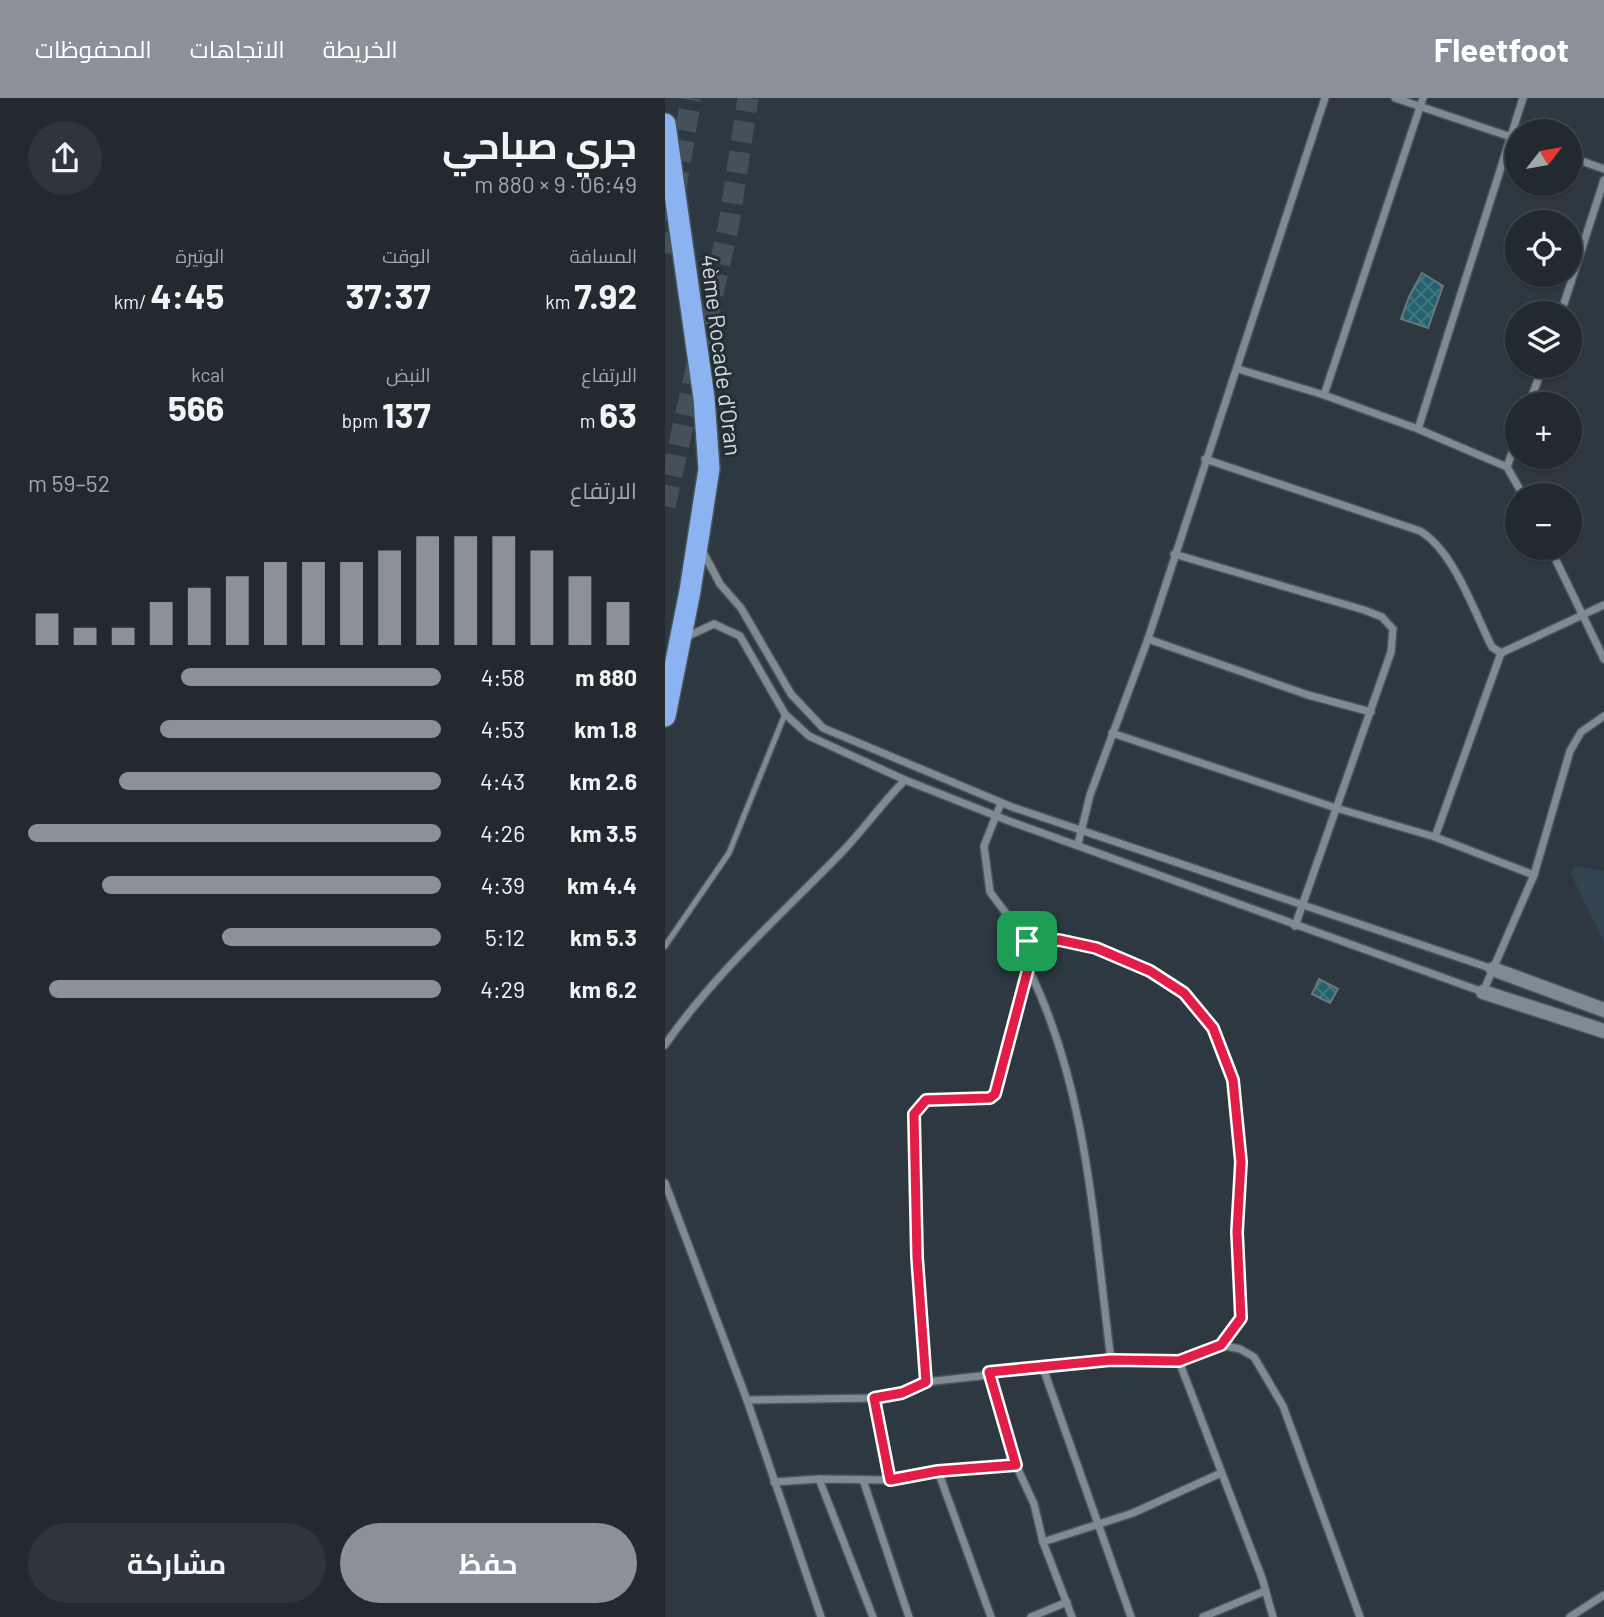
<!DOCTYPE html>
<html lang="ar">
<meta charset="utf-8">
<style>
:root{--surface:#222a30;--page:#2e363c;--text:#f1f3f6;--muted:#a2a7ab;--line:#3f464c;--accent:#8c9099}
body{margin:0;font-family:Barlow,Cairo,sans-serif;background:var(--page);color:var(--text);direction:rtl;height:100vh;display:flex;flex-direction:column;font-size:26px;white-space:nowrap}
*{box-sizing:border-box;margin:0}
p{font-size:23px;color:var(--muted)}
.icon{flex:none;width:38px;height:38px;fill:none;stroke:currentColor;stroke-width:2;stroke-linecap:round;stroke-linejoin:round}
.map{position:relative;flex:1;overflow:hidden;direction:ltr}
.sheet{display:flex;flex-direction:column;background:var(--surface);width:665px}
.sheet>*{flex:none}
.needle{width:46px;rotate:59deg}
.fabs{position:absolute;left:840px;top:21px;display:grid;gap:14px}
.fabs a{display:grid;place-items:center;width:77px;height:77px;border-radius:50%;background:var(--surface);box-shadow:0 2px 5px #0004,0 0 0 2px var(--line);font-size:35px}
.pin{position:absolute;display:grid;place-items:center;width:60px;height:60px;color:#fff;margin:-30px;border-radius:14px;box-shadow:0 4px 10px #0006}
.round{display:grid;place-items:center;flex:none;width:74px;height:74px;border-radius:37px;background:var(--page)}
.overview{display:flex;align-items:center;justify-content:space-between;height:119px;padding:0 28px}
h1{font-size:38px;font-weight:700;line-height:52px}
.metrics{display:grid;grid-template-columns:repeat(3,1fr);gap:10px;height:119px;padding:7px 28px}
.metrics div{display:grid;align-content:center}
.metrics b{font-size:35px;font-weight:700}
.metrics small{font-size:19px;font-weight:400}
.metrics p{font-size:19px}
.chart{height:196px;padding:14px 28px}
.chart p{display:flex;justify-content:space-between}
.chart svg{width:100%;height:126px;margin-top:7px;stroke:var(--accent);stroke-width:6}
.action{display:flex;gap:14px;margin-top:auto;padding:14px 28px}
.action a{flex:1;height:80px;border-radius:42px;background:var(--accent);color:#fff;font-size:28px;font-weight:700;line-height:80px;text-align:center}
.action a+a{background:var(--page);color:var(--text)}
ul{padding:0 28px;list-style:none;font-size:23px}
li{display:grid;grid-template-columns:112px 84px 1fr;align-items:center;height:52px}
li i{height:18px;border-radius:9px;background:var(--accent)}
header{display:flex;align-items:center;gap:42px;box-sizing:border-box;height:98px;padding:0 35px;background:var(--accent);color:#fff}
header strong{font-size:33px}
nav{display:flex;gap:38px;margin-inline-start:auto;font-size:24px}
main{display:flex;flex:1;min-height:0}
.map>svg:first-child{display:block}
.built{fill:#31444f}
.building{fill:url(#building-cross-hatch);stroke:#68797c;stroke-width:2}
.lines{fill:none;stroke-linecap:round;stroke-linejoin:round}
.motorway-tunnel{stroke:#465058;stroke-width:21;stroke-dasharray:21 10;stroke-linecap:butt}
.service-casing{stroke:#4a5459;stroke-width:8}
.minor-casing{stroke:#4a5459;stroke-width:10}
.secondary-casing{stroke:#4a5459;stroke-width:17}
.motorway-casing{stroke:#4a5459;stroke-width:24}
.service{stroke:#7e8b94;stroke-width:5}
.minor{stroke:#7e8b94;stroke-width:7}
.secondary{stroke:#7e8b94;stroke-width:14}
.motorway{stroke:#8cb3f1;stroke-width:21}
.route-casing{stroke:#fff;stroke-width:14}
.route{stroke:#e11d48;stroke-width:9}
.labels{text-anchor:middle;stroke-width:6;stroke-linejoin:round;paint-order:stroke}
.street-label{font-size:23px;fill:#d2d9dd;stroke:#232e35}
</style>
<header>
<strong>Fleetfoot</strong>
<nav><a>الخريطة</a><a>الاتجاهات</a><a>المحفوظات</a></nav>
</header>
<main>
<div class="map">
<svg width="939" height="1519" viewBox="0 0 939 1519">
<defs>
<pattern id="building-cross-hatch" width="8" height="8" patternUnits="userSpaceOnUse" patternTransform="scale(1.75)"><rect width="8" height="8" fill="#24636e"/><path d="M0 0l8 8M0 8l8-8" fill="none" stroke="#437982"/></pattern>
</defs>
<rect width="100%" height="100%" fill="#2d3840"/>
<path class="built" d="M910,768L939,773V844L906,776Z"/>
<g class="building">
<path d="M757,175L778,188L763,230L736,221L744,199Z"/>
<path d="M654,881L673,891L665,905L647,896Z"/>
</g>
<g class="lines">
<g class="motorway-tunnel">
<path d="M0,155L26,0"/>
<path d="M0,408L64,125L83,0"/>
</g>
<g class="service-casing">
<path id="service" d="M0,848L64,755L120,616"/>
</g>
<g class="minor-casing">
<g id="minor">
<path d="M730,0L852,41"/>
<path d="M905,59L939,71"/>
<path d="M896,215L939,82"/>
<path d="M573,271L659,297L753,331L842,369L858,397"/>
<path d="M659,297L758,0"/>
<path d="M864,306L878,268"/>
<path d="M753,331L858,0"/>
<path d="M540,361L755,433C789,453 809,514 827,549L836,555L770,739"/>
<path d="M842,369L852,340"/>
<path d="M885,450L939,561"/>
<path d="M38,454L55,486L76,510L126,596L158,630L347,709L828,871"/>
<path d="M509,456L699,512L717,519L728,531L726,554L630,828"/>
<path d="M21,539L49,526L75,538L120,616L144,638L240,682L344,723L818,894L869,777L905,653L916,634L939,618"/>
<path d="M483,541L643,597L706,614"/>
<path d="M836,555L939,507"/>
<path d="M447,635L671,710L770,739L869,777"/>
<path d="M413,746L425,697L483,541L660,0"/>
<path d="M362,843C403,841 433,851 470,866C586,917 575,1025 572,1131C571,1157 576,1185 578,1211L576,1220L556,1247"/>
<path d="M364,872C423,992 429,1131 446,1262"/>
<path d="M0,947C50,875 116,817 177,754C199,731 217,705 240,682"/>
<path d="M0,1085L82,1302L156,1519"/>
<path d="M514,1263L597,1480L608,1519"/>
<path d="M377,1267L466,1519"/>
<path d="M261,1284L252,1159L249,1016L261,1002L325,1000L330,996L364,871L362,843L325,794L319,748L336,705"/>
<path d="M210,1300L225,1382"/>
<path d="M82,1302L210,1300L237,1295L261,1284L324,1277"/>
<path d="M273,1373L326,1519"/>
<path d="M154,1381L208,1519"/>
<path d="M198,1382L244,1519"/>
<path d="M109,1384L154,1381L225,1382L273,1373L351,1367"/>
<path d="M378,1444L468,1415L556,1375"/>
<path d="M366,1519L402,1504"/>
<path d="M407,1519L378,1444L369,1406L351,1367L324,1274L446,1262L514,1263L556,1247L575,1251L589,1259L618,1308L695,1519"/>
<path d="M538,1519L600,1493"/>
<path d="M905,1519L939,1497"/>
</g>
</g>
<g class="secondary-casing">
<g id="secondary">
<path d="M828,871L939,912"/>
<path d="M818,894L939,933"/>
</g>
</g>
<g class="motorway-casing">
<path id="motorway" d="M0,26L39,300L44,371L25,493L0,618"/>
</g>
<use href="#service" class="service"/>
<use href="#minor" class="minor"/>
<use href="#secondary" class="secondary"/>
<use href="#motorway" class="motorway"/>
</g>
<g class="lines">
<g class="route-casing">
<path id="route" d="M394,842L431,850L485,873L519,895L548,930L568,982L576,1064L572,1134L576,1220L556,1247L514,1263L446,1262L324,1274L351,1367L273,1373L225,1382L209,1300L237,1295L261,1284L252,1159L249,1016L261,1002L325,1000L330,996L363,871L362,843Z"/>
</g>
<use href="#route" class="route"/>
</g>
<g class="labels">
<g class="street-label">
<text transform="translate(56 257) rotate(83)" y="8">4ème Rocade d'Oran</text>
</g>
</g>
</svg>
<div class="fabs">
<a><svg class="needle" viewBox="-14 -14 28 28"><path d="M0-13l5 13h-10z" fill="#e53935"/><path d="M0 13l5-13h-10z" fill="#a2a7ab"/></svg></a>
<a><svg class="icon" aria-label="locate" viewBox="0 0 24 24"><circle cx="12" cy="12" r="6"/><path d="M12 2v4M12 18v4M2 12h4M18 12h4"/></svg></a>
<a><svg class="icon" aria-label="layers" viewBox="0 0 24 24"><path d="M12 4l9 5-9 5-9-5zM3 14l9 5 9-5"/></svg></a>
<a>+</a>
<a>−</a>
</div>
<div class="pin" style="left:362px;top:843px;background:#1e9e55"><svg class="icon" aria-label="arrive" viewBox="0 0 24 24"><path d="M6 21V4h12l-3 4 3 4H6"/></svg></div>
</div>
<section class="sheet">
<div class="overview"><div><h1>جري صباحي</h1><p>06:49 · 9 × 880 m</p></div><a class="round"><svg class="icon" aria-label="share" viewBox="0 0 24 24"><path d="M12 15V3M7 8l5-5 5 5M5 13v7h14v-7"/></svg></a></div>
<div class="metrics">
<div><p>المسافة</p><b>7.92<small> km</small></b></div>
<div><p>الوقت</p><b>37:37</b></div>
<div><p>الوتيرة</p><b>4:45<small> /km</small></b></div>
</div>
<div class="metrics">
<div><p>الارتفاع</p><b>63<small> m</small></b></div>
<div><p>النبض</p><b>137<small> bpm</small></b></div>
<div><p>kcal</p><b>566</b></div>
</div>
<div class="chart"><p><span>الارتفاع</span>52–59 m</p>
<svg viewBox="0 0 160 44" preserveAspectRatio="none"><path d="M5 44V33M15 44V38M25 44V38M35 44V29M45 44V24M55 44V20M65 44V15M75 44V15M85 44V15M95 44V11M105 44V6M115 44V6M125 44V6M135 44V11M145 44V20M155 44V29"/></svg>
</div>
<ul>
<li><b>880 m</b>4:58<i style="width:63%"></i></li>
<li><b>1.8 km</b>4:53<i style="width:68%"></i></li>
<li><b>2.6 km</b>4:43<i style="width:78%"></i></li>
<li><b>3.5 km</b>4:26<i style="width:100%"></i></li>
<li><b>4.4 km</b>4:39<i style="width:82%"></i></li>
<li><b>5.3 km</b>5:12<i style="width:53%"></i></li>
<li><b>6.2 km</b>4:29<i style="width:95%"></i></li>
</ul>
<div class="action"><a>حفظ</a><a>مشاركة</a></div>
</section>
</main>
